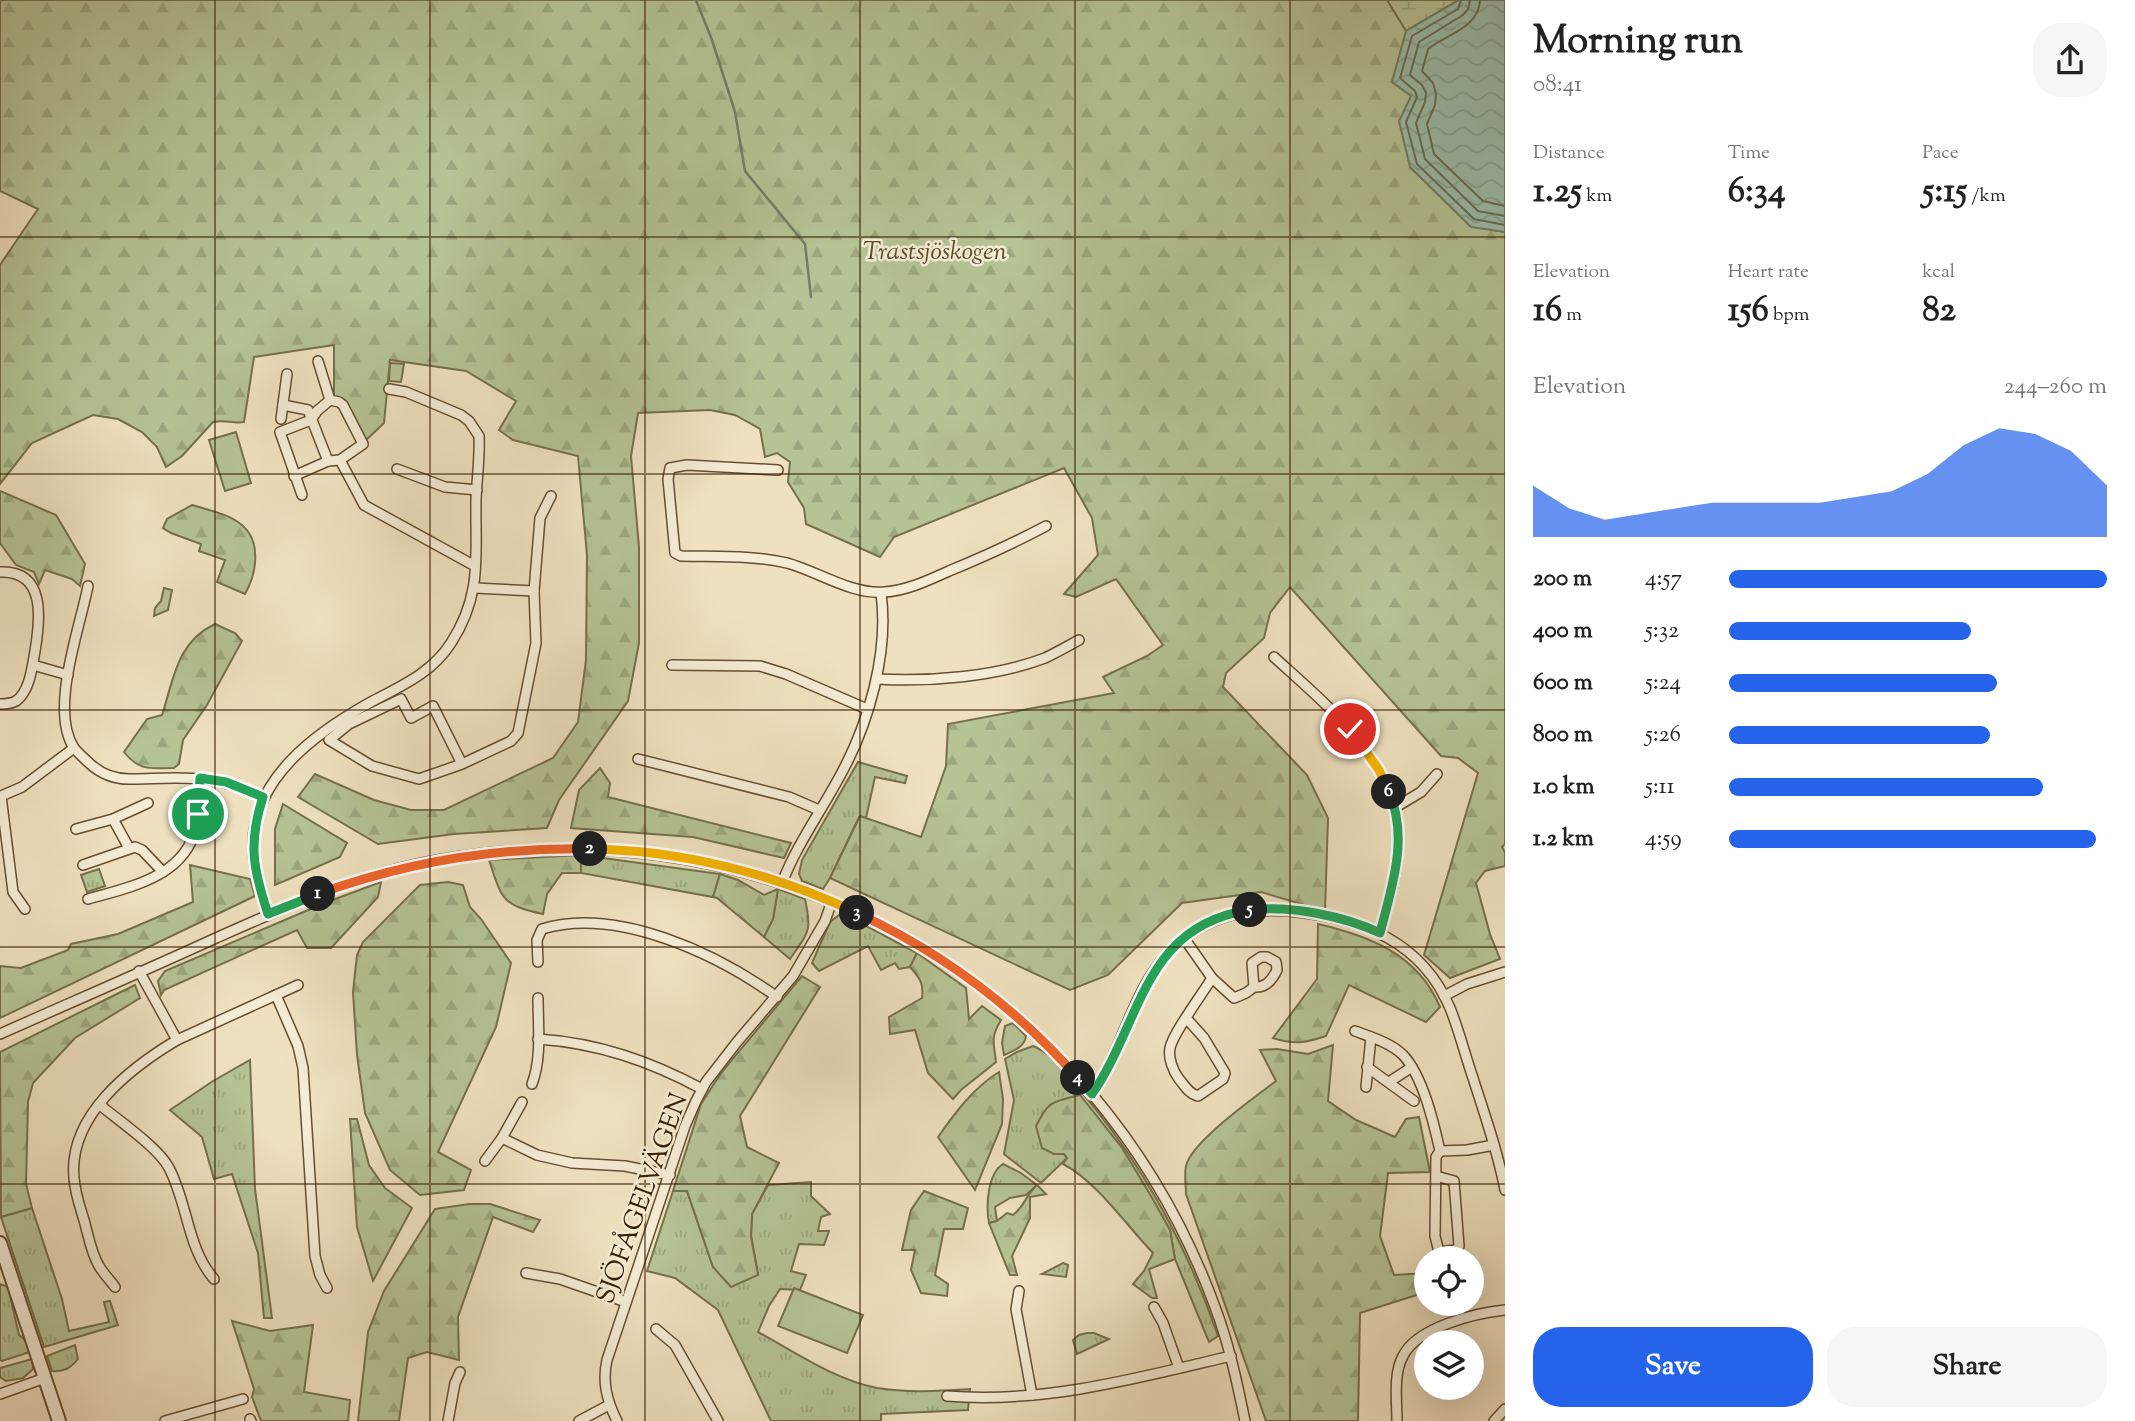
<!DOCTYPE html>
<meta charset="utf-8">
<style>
:root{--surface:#fff;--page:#f6f6f6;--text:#222;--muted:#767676;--accent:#2563eb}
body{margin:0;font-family:"Sorts Mill Goudy",serif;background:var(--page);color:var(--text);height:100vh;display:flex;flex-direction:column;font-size:26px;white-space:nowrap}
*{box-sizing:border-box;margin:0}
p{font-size:23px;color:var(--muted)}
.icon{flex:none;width:38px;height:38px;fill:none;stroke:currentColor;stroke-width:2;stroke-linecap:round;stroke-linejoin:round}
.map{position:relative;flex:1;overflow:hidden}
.panel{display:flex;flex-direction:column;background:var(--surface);width:630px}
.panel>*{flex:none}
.buttons{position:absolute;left:1414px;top:1246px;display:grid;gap:14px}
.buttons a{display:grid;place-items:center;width:70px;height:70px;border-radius:50%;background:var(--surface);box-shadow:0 7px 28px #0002;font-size:35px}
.pin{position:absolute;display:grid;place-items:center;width:60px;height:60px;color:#fff;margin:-30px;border:4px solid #fff;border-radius:50%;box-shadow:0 2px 7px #0007}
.km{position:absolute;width:35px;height:35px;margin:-18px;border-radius:50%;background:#222;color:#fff;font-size:19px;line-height:35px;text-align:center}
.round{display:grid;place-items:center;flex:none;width:74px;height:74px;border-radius:28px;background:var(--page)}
.overview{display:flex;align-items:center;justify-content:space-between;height:119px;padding:0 28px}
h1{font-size:38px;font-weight:700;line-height:52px}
.metrics{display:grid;grid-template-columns:repeat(3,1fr);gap:10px;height:119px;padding:7px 28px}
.metrics div{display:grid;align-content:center}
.metrics b{font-size:35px;font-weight:700}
.metrics small{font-size:19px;font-weight:400}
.metrics p{font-size:19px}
.chart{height:196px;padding:14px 28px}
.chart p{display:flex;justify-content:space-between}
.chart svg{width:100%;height:126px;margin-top:7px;fill:var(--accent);opacity:.7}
.cta{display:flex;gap:14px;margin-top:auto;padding:14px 28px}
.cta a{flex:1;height:80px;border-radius:28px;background:var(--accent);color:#fff;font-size:28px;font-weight:700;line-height:80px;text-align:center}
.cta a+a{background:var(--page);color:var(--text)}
ul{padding:0 28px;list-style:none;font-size:23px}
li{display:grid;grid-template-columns:112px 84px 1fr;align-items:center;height:52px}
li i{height:18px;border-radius:9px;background:var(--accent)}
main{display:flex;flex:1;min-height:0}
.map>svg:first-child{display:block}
.grass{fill:url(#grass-tufts);stroke:#76704b;stroke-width:2}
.forest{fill:url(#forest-firs);stroke:#76704b;stroke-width:2}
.wetland{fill:url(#wetland-marsh);stroke:#76704b;stroke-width:2}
.garden{fill:#b5c395;stroke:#76704b;stroke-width:2}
.water{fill:url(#water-waves);stroke:#737e68;stroke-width:2}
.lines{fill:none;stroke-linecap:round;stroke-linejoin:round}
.shore{stroke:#6a6e56;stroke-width:2}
.stream{stroke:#737e68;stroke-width:2.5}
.minor-casing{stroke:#664f31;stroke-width:12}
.tertiary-casing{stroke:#664f31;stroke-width:16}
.minor{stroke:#f5ecd6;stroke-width:9}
.tertiary{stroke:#f5ecd6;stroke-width:12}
.split-1-casing{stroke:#fff;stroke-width:14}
.split-2-casing{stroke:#fff;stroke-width:14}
.split-3-casing{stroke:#fff;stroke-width:14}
.split-4-casing{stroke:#fff;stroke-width:14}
.split-5-casing{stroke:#fff;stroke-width:14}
.split-6-casing{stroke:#fff;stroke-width:14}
.split-7-casing{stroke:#fff;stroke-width:14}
.split-1{stroke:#22a559;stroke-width:9}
.split-2{stroke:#f0652b;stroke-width:9}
.split-3{stroke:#f5b400;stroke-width:9}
.split-4{stroke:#f0652b;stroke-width:9}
.split-5{stroke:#22a559;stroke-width:9}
.split-6{stroke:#22a559;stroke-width:9}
.split-7{stroke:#f5b400;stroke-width:9}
.grid{fill:none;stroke:#381e01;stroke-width:2;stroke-opacity:0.55}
.labels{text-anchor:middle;stroke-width:5;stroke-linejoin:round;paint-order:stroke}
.park-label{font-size:26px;font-style:italic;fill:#5e502d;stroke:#f5ecd6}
.street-label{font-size:26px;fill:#381e01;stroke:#f5ecd6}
</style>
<main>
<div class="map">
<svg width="1505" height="1421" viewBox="0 0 1505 1421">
<defs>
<pattern id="grass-tufts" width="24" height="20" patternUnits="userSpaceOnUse" patternTransform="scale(1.75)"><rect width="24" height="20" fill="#b5c395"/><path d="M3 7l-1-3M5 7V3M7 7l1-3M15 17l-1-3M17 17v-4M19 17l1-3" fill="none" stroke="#9ca77f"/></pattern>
<pattern id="forest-firs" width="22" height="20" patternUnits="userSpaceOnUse" patternTransform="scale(1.75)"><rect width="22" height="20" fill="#b5c395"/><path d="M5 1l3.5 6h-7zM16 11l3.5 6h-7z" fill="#9ca77f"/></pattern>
<pattern id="wetland-marsh" width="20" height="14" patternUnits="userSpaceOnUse" patternTransform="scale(1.75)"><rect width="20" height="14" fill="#b5c395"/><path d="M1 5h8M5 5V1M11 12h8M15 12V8" fill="none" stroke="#9ca77f"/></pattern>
<pattern id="water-waves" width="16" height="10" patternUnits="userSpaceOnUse" patternTransform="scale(1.75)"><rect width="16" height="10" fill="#9bbeac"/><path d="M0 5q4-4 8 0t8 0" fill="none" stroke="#86a392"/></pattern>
</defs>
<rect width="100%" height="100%" fill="#efe1c0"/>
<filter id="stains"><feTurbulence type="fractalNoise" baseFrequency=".00286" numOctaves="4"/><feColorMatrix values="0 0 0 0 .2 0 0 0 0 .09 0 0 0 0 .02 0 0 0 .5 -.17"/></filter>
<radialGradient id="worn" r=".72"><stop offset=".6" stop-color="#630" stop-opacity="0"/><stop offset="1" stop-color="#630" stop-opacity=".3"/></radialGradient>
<g class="grass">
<path d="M390,363L404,364L401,382L389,381Z"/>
<path d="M164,588L172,590L168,610L154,616L155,608L161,601Z"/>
<path d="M858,762L907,776L905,783L875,777L866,818L859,817L830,878L823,889L802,881L799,874L802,860Z"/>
<path d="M581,855L720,874L713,897L581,873Z"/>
<path d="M99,869L105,886L87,892L81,875Z"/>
<path d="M778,889L805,899C812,932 809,931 790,959L764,937L773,919Z"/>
<path d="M839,915H846L917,953L910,967L899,969L895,963L881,970L868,946L819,971L812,963L830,922Z"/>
<path d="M1013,1023L1026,1036C1025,1047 1013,1051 1004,1055L1002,1043L1005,1026Z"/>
<path d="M1033,1046C1052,1053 1067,1075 1080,1090C1142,1163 1187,1245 1218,1336L1209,1342L1175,1259L1170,1230L1122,1148L1080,1096L1054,1154H1064L1067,1158L1041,1183L1004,1154L1014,1100L1005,1059L1017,1052Z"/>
<path d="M250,1060L255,1189L272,1318H264L258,1253L232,1174L214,1179L202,1137L170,1110L213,1081Z"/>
<path d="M1003,1164L1021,1173L1037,1185L1026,1195L1010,1198L995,1207L997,1221L989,1223C986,1207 987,1174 1003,1164Z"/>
<path d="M811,1182V1196L830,1214L821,1217L818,1231H829L824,1245L799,1244L791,1271L806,1275L800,1290L780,1289L769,1306L758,1332C795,1352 835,1380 877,1388C908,1393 939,1391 970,1389L968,1410L881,1414V1421H771L718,1310L675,1278L647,1271L673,1191H687L713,1267L758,1274L751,1235L752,1214L768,1185Z"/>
<path d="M32,1208L62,1299L69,1331L109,1322L104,1302L110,1301L118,1325L44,1347L1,1217Z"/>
<path d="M1063,1263L1068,1265L1066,1277L1042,1274Z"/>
<path d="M0,1284L8,1287L19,1335L25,1340L30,1352L2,1361L0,1360Z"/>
<path d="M1087,1333H1094L1109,1339L1077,1354L1073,1340L1079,1335Z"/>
<path d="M75,1345L78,1359C71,1368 64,1372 52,1371L47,1356Z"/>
<path d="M32,1359L33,1369L23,1378L6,1381L0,1377V1368Z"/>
</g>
<g class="forest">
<path d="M0,0H1459L1406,31L1411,96L1410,167L1471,226L1505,232V844L1502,847L1505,852V866L1485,871L1476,883L1490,934L1500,959L1450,978L1424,955L1478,773L1458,758L1441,756L1290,587L1270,613L1264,638L1226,673L1223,687L1307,775L1328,818L1325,911L1261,892L1182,903L1108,975L1070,990L830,878L860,816L921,837L946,766L948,724L1114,693L1103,677L1147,656L1163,645L1116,579L1076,597L1064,594L1098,555L1092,518L1064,468L894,537L880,557L806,524L804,508L788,482L790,462L777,453L765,457L760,429L735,415L710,410L638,413L631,456L639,547V643L628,701L559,800L547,828L454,834L378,844L298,797L315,774L374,800L411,810H444L553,758L578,722L586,660L587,555L578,456L513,440L499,430L516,401L466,371L390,360L384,423L364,442L351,411L334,398V345L254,357L244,422C233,424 224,419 213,422L182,456L166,467L157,447L142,432L118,419L93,415L32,443L0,484V265L38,209L0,191Z"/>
<path d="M0,491L56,515L85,564L80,586L72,579L45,570L39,584L34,572L16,565L0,543Z"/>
<path d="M192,505C208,510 230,514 243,526C262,543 256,575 245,594L217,582L225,560L199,551L201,544L171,533L163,528L167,519Z"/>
<path d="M215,624L235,633L242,641L207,705L183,740L179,764L174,768C151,768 140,772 124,752L147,719L162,715C174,678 177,642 215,624Z"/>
<path d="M600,768L610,783L608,797L791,843L784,858L693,837L571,828L579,790Z"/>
<path d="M283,804L347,843L340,857L275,885V829Z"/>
<path d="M581,855V873H562L547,894L543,914C501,905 502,899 489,860Z"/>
<path d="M190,865L250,879L255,896L0,1018V966L21,968L68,950L71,944L118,934L193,902Z"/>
<path d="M720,874L738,880L764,895L778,889L773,919L764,937L717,898L713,897Z"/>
<path d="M381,882L378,897L331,948H307L297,930L164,990L161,995L158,981L165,971L327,902Z"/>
<path d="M448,882L463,885L470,907L481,919L511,963L496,1027L438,1152L471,1170L464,1190L420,1195L390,1170L365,1113L357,1055L353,992L357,955L363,942L420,885Z"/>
<path d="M1318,924C1369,936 1418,954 1440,1007L1426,1022L1349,985L1326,1036C1305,1043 1295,1045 1273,1038L1317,979Z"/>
<path d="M917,953L966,988L969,1019L982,1006L1001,1020C990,1038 994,1043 996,1062L961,1090L953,1099L928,1073L915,1030L890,1034L889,1017L922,998C924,984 920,978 910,967Z"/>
<path d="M802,976L820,987L740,1116L747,1147L779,1163L752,1214L751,1237L758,1275L731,1287L713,1267L687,1191H673L701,1104L721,1073Z"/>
<path d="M135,985L140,998L75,1038L33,1083L28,1102L26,1184L32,1208L1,1217L0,1052Z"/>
<path d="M1333,1045L1328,1101L1356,1120L1395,1137L1406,1119L1419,1117L1430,1172L1388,1173L1380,1236L1394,1275L1426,1273V1292L1360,1313L1358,1421H1266L1186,1194C1186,1185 1184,1175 1186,1166C1191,1142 1255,1097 1276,1081L1260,1050L1277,1049L1308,1054Z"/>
<path d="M999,1072L1003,1099L1002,1124L975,1190L938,1137C955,1113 973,1088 999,1072Z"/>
<path d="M1080,1095L1122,1148L1151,1196L1170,1230L1175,1259L1149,1269L1157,1298H1152L1133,1284L1144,1271L1153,1253C1127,1226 1096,1181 1063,1164L1067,1158L1064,1154H1054L1042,1148L1036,1126C1049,1100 1052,1102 1080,1095Z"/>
<path d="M350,1119H357L369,1165L385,1188L412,1208L373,1281L357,1227Z"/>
<path d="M1037,1185L1046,1194L1030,1197V1218L1012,1256L1017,1275H1010L989,1223L997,1221L1007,1213L1013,1215C1025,1206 1025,1196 1037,1185Z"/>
<path d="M924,1191L968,1208L963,1229H944L935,1275L948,1284L947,1296L921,1293L911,1270L915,1250H902L911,1210Z"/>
<path d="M470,1204H490L540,1220L533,1232L493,1217L458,1317L459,1360L427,1352L408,1358L399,1421H358L368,1332L384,1291L435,1209Z"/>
<path d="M232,1321L270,1331L313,1325L304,1392L350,1400L348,1421H261L252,1397L254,1389Z"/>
</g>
<path class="wetland" d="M1387,0H1459L1406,31Z"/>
<g class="garden">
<path d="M236,432L251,483L225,491L209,440Z"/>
<path d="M794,1288L863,1315L847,1353L778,1326Z"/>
</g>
<path class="water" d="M1459,0H1505V232L1471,227L1410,167L1399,121L1411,96L1392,82L1406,31Z"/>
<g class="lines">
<g class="shore">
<path d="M1461,0L1458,9L1412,36L1400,78L1415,91L1417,97L1406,122L1417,164L1474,219L1505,225"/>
<path d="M1470,0L1468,9L1463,15L1419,42L1410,75L1422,85L1426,93L1425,102L1416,123L1425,159L1478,211L1505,216"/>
<path d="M1480,0C1479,28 1447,34 1428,49L1422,71L1433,83L1436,94L1435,105L1427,124L1434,154L1483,201L1505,206"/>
</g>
<path class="stream" d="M696,0L712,40L735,112L745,171L805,244L811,297"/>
<g class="minor-casing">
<g id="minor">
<path d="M283,405L308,410L328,461"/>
<path d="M281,419L287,374"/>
<path d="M340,460L364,505L475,566"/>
<path d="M397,469L445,487L477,490"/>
<path d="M778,470L687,465L670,468L668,479L675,553L681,556C716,557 753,555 787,563C817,571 852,595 884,592C906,591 929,580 949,571C983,557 1014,543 1046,526"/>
<path d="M294,476L328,461L340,460L363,444L343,405L339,402L330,400L318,361"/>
<path d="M302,495L280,432L311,420L317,411L330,400"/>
<path d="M0,572C47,570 40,621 35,651C32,667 30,691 16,701C11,704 5,704 0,704"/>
<path d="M88,586C80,628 49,710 74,748C78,753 84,758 89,763C101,774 116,780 133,779C184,778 214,773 263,798"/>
<path d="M475,588L534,591L540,518L551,496"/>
<path d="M1274,657C1332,710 1405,767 1398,854C1396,880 1387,907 1380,933"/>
<path d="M33,665L68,675"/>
<path d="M672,665L760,666L786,674L867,709"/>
<path d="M877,679C929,682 995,677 1045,658C1056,653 1068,646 1079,640"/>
<path d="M638,759L789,797L819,810"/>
<path d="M462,764L419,779L372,766L329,740L349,724L401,699L411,718L433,706L462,764L511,741L518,733L536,643L534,591"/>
<path d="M1396,807L1421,792L1437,774"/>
<path d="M113,819L148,803"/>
<path d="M76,829L113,819L129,848"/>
<path d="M83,865L135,847L142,850L163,872"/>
<path d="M782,883C797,844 822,810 841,774C869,723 889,652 881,593"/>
<path d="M88,899C130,887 185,877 196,827C200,811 199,794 200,778"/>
<path d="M25,909L13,892L1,796L22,787L74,748"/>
<path d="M268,914C261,893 253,869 253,847C252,778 317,732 371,702C401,686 432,673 451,643C483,594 475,554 476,499C477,478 480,457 479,436L469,421L461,415L406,392L389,389"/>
<path d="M1184,938L1212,978L1234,998L1246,993L1254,987C1266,988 1272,980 1277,970L1276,962L1267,957H1261L1252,963L1254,987"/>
<path d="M538,962L537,940L542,929C617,906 717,954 777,997"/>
<path d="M139,971L177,1040L276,995L298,1046L303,1068L315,1256L320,1275L327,1288"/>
<path d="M276,995L298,985"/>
<path d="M1444,996L1467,984L1505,972"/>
<path d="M1187,1019L1204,1038L1225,1073L1223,1079L1198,1096C1189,1094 1185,1086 1179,1079C1173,1071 1168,1058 1170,1048C1173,1033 1203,993 1212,978"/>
<path d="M1355,1031C1371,1037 1391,1043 1403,1055C1423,1076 1434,1124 1440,1151L1436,1157L1435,1236L1439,1252L1438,1258"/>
<path d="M0,1034C72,1002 144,971 216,938C288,906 359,874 438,860C774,800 1098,986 1215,1307C1229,1344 1237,1382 1245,1421"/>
<path d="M538,1039C598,1043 650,1061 702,1089"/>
<path d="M1367,1067L1414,1101"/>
<path d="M1389,1082L1412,1067"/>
<path d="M532,1084C542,1058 538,1025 538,998"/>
<path d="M1366,1087L1371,1037"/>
<path d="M1092,1094C1124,1048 1133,985 1174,947C1210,914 1250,907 1297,912C1363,919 1422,942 1450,1008C1459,1030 1465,1055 1473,1078C1485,1116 1498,1152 1505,1190"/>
<path d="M100,1105C118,1120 159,1148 169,1168C188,1204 187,1248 214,1279"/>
<path d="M502,1138L537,1155L572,1163L625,1166L670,1175"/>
<path d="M1440,1151L1467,1150L1494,1145"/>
<path d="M485,1161L502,1138L522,1102"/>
<path d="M1436,1176L1454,1181L1459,1246L1456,1250L1439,1252"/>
<path d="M526,1273L560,1279L626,1302"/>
<path d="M115,1287C110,1280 103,1273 99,1266C91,1253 88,1234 84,1220C80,1207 75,1193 74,1178C68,1116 130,1068 177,1040"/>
<path d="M1019,1291L1016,1309L1032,1395"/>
<path d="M1154,1307L1163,1323L1179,1368"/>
<path d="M656,1329L675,1345L718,1421"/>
<path d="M0,1394L45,1378"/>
<path d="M947,1396C1043,1404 1138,1378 1231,1356"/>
<path d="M250,1419L251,1421"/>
<path d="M165,1421L243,1399"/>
<path d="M448,1421L455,1383L460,1372"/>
<path d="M579,1421L609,1405"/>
<path d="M617,1421C607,1401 602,1382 607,1360L685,1126L696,1101L706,1082L737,1042L793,976L825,921L832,901"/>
<path d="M1397,1421C1397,1401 1393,1374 1403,1356C1417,1327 1476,1313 1505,1310"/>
<path d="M1494,1421L1505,1409"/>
</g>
</g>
<g class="tertiary-casing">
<path id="tertiary" d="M0,1243L59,1421"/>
</g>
<use href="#minor" class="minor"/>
<use href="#tertiary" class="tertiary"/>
</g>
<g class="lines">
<g class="split-1-casing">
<path id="split-1" d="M198,814L200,778L226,782L263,797C248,843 253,869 268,914L318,894"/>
</g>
<g class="split-2-casing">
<path id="split-2" d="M318,894C406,862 496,847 590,849"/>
</g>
<g class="split-3-casing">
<path id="split-3" d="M590,849C680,850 776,874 857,913"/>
</g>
<g class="split-4-casing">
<path id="split-4" d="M857,913C941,952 1017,1009 1078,1078"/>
</g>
<g class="split-5-casing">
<path id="split-5" d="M1078,1078L1092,1094C1142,1022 1143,925 1250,910"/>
</g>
<g class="split-6-casing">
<path id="split-6" d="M1250,910C1290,905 1344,916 1380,933C1392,886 1409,838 1389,792"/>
</g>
<g class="split-7-casing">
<path id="split-7" d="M1350,729L1379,770L1389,792"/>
</g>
<use href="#split-1" class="split-1"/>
<use href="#split-2" class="split-2"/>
<use href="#split-3" class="split-3"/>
<use href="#split-4" class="split-4"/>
<use href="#split-5" class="split-5"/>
<use href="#split-6" class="split-6"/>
<use href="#split-7" class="split-7"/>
</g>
<path class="grid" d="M215,0V1421M430,0V1421M645,0V1421M860,0V1421M1075,0V1421M1290,0V1421M0,237H1505M0,474H1505M0,710H1505M0,947H1505M0,1184H1505"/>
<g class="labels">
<g class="park-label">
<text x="935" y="259">Trastsjöskogen</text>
</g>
<g class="street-label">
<text transform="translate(641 1198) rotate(-70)" y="9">SJÖFÅGELVÄGEN</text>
</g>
</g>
<rect width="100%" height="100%" filter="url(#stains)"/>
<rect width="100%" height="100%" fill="url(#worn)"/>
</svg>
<div class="buttons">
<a><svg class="icon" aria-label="locate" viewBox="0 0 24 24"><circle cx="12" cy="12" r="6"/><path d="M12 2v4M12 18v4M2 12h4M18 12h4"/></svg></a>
<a><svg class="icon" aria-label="layers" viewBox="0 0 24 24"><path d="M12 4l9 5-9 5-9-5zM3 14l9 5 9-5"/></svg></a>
</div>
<div class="pin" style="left:198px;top:814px;background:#1e9e55"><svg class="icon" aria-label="arrive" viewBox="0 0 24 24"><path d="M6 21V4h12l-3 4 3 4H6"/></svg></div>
<div class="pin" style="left:1350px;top:729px;background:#d93025"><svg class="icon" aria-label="check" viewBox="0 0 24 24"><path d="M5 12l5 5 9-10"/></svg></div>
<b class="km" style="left:318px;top:894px">1</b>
<b class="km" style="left:590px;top:849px">2</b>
<b class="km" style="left:857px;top:913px">3</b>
<b class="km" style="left:1078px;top:1078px">4</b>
<b class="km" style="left:1250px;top:910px">5</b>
<b class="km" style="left:1389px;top:792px">6</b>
</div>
<section class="panel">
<div class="overview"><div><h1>Morning run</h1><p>08:41</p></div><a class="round"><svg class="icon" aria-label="share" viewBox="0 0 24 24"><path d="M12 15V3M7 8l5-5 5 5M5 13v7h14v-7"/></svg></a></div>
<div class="metrics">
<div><p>Distance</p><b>1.25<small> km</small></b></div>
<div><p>Time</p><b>6:34</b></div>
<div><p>Pace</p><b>5:15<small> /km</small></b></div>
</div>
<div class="metrics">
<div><p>Elevation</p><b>16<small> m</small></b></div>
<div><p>Heart rate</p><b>156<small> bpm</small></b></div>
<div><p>kcal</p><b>82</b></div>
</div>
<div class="chart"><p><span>Elevation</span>244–260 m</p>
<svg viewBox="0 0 160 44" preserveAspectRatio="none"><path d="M0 44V26L10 34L20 38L30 36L40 34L50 32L60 32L70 32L80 32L90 30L100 28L110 22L120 12L130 6L140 8L150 14L160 26V44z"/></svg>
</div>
<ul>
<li><b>200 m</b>4:57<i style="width:100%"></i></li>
<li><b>400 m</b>5:32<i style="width:64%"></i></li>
<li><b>600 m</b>5:24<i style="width:71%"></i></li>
<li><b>800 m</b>5:26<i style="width:69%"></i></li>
<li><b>1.0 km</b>5:11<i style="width:83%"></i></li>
<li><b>1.2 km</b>4:59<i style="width:97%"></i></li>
</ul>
<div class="cta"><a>Save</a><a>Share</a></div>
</section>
</main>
